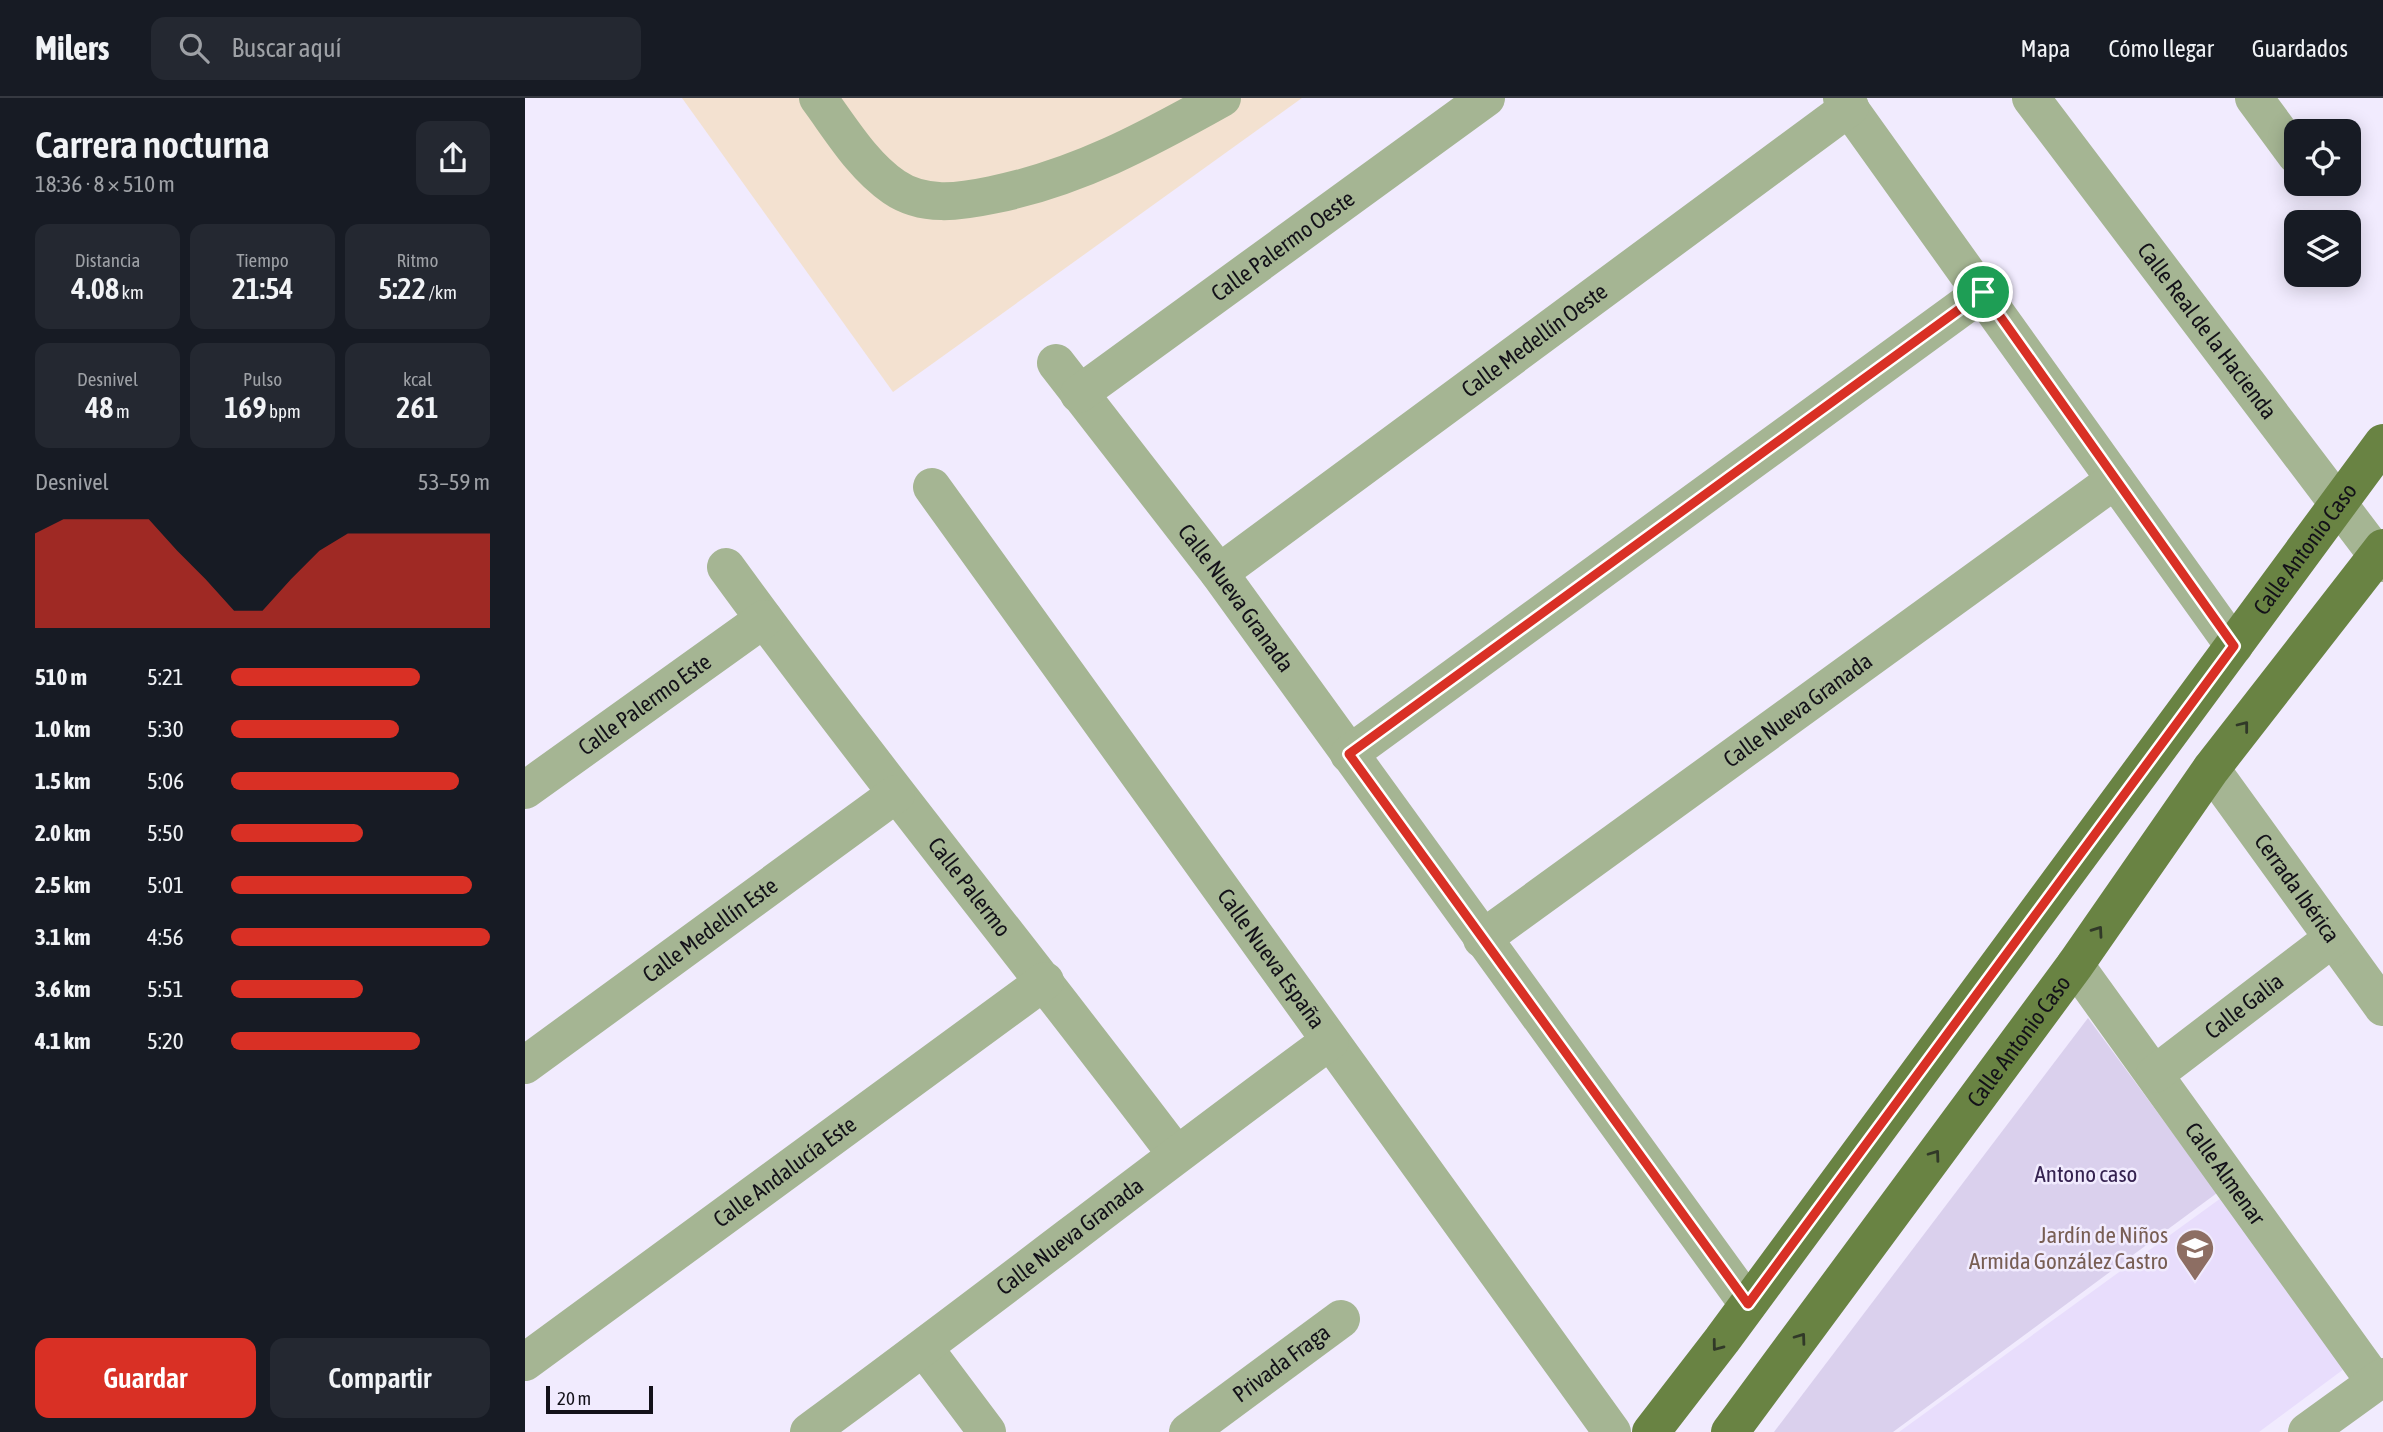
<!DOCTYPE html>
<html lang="es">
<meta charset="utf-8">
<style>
:root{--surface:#171b24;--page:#242831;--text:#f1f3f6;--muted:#9ea1a6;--line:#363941;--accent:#d93025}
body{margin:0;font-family:"Asap Condensed",sans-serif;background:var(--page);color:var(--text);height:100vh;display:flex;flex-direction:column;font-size:26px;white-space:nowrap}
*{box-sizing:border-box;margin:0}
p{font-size:23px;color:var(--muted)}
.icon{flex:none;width:38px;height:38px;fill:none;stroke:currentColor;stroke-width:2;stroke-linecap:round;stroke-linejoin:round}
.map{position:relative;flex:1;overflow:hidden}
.details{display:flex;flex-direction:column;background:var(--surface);width:525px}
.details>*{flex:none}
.tools{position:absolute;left:1759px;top:21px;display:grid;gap:14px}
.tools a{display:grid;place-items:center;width:77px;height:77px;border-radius:14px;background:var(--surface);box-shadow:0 4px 18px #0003;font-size:35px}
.scale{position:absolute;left:21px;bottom:18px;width:107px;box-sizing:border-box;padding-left:7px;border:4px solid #131119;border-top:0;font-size:19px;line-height:24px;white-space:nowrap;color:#131119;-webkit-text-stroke:5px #f1ebfe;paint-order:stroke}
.pin{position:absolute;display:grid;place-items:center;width:60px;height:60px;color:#fff;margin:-30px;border:4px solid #fff;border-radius:50%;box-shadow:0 2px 7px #0007}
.round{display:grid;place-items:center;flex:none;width:74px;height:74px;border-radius:14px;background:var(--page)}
.overview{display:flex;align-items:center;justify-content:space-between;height:119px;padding:0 35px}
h1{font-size:38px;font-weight:600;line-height:52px}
.metrics{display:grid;grid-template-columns:repeat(3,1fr);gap:10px;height:119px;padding:7px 35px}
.metrics div{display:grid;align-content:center;border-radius:14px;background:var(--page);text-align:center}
.metrics b{font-size:30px;font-weight:600}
.metrics small{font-size:19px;font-weight:400}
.metrics p{font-size:19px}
.chart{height:196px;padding:14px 35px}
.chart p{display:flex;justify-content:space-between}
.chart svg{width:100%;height:126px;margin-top:7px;fill:var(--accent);opacity:.7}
.button{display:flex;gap:14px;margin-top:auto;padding:14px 35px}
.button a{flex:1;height:80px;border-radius:14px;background:var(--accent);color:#fff;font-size:28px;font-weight:600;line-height:80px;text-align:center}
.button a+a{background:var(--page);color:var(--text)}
ul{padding:0 35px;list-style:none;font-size:23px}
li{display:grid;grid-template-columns:112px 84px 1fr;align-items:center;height:52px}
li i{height:18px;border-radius:9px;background:var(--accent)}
header{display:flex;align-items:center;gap:42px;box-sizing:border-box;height:98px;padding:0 35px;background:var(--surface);border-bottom:2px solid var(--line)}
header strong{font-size:33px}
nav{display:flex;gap:38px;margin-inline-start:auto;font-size:24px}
.search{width:490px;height:63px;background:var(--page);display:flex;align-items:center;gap:18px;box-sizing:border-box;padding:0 24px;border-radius:14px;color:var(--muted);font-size:26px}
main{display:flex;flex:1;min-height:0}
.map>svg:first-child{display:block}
.industrial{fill:#f3e1d0}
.built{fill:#e8ddfc}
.green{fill:#dad0ed}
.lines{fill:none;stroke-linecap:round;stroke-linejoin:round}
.minor{stroke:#a5b593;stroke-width:38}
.major{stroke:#698343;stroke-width:38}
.oneway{stroke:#313928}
.route-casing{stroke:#fff;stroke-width:14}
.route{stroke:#d93025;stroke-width:9}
.labels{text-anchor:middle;stroke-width:5;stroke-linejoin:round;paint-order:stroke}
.street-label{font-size:23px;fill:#131119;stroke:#f1ebfe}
.park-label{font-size:23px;fill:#352250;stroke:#f1ebfe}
.education-label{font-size:23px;fill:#785e54;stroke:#f1ebfe;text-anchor:end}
</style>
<header>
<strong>Milers</strong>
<div class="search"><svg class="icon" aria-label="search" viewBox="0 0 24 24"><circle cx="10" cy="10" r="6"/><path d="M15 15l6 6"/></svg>Buscar aquí</div>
<nav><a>Mapa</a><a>Cómo llegar</a><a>Guardados</a></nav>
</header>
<main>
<section class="details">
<div class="overview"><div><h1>Carrera nocturna</h1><p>18:36 · 8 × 510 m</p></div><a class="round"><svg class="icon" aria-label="share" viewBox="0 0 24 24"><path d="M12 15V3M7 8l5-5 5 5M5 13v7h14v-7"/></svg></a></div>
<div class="metrics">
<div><p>Distancia</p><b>4.08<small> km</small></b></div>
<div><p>Tiempo</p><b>21:54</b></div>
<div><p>Ritmo</p><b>5:22<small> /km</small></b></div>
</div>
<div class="metrics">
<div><p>Desnivel</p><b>48<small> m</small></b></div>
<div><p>Pulso</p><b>169<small> bpm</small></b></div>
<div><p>kcal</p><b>261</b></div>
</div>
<div class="chart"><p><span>Desnivel</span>53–59 m</p>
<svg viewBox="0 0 160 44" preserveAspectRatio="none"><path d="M0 44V11L10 6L20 6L30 6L40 6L50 17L60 27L70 38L80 38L90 27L100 17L110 11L120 11L130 11L140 11L150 11L160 11V44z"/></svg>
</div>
<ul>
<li><b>510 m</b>5:21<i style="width:73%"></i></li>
<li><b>1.0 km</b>5:30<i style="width:65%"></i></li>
<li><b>1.5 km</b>5:06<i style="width:88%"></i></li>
<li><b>2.0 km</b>5:50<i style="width:51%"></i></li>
<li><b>2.5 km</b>5:01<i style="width:93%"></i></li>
<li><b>3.1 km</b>4:56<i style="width:100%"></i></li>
<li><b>3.6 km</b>5:51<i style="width:51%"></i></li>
<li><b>4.1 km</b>5:20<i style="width:73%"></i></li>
</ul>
<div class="button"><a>Guardar</a><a>Compartir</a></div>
</section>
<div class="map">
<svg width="1858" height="1334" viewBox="0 0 1858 1334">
<rect width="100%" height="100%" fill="#f1ebfe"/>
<path class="industrial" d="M157,0H777L368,294Z"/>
<path class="built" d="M1696,1100L1823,1268L1734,1334H1374Z"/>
<path class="green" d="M1563,920L1692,1095L1368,1334H1249Z"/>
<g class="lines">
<g class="minor">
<path d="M293,0C316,31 337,67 369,89C398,109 434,104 467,97C552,80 622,42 697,0"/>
<path d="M1317,0L1709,548"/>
<path id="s1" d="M1506,0L1858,465"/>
<path d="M1729,0L1771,57"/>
<path id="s2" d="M531,265L694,475L1223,1206"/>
<path id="s3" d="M554,296L961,0"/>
<path id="s4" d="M407,389L1087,1334"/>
<path id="s5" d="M201,469C346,668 502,859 651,1056"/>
<path id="s6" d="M694,475L1325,9"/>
<path d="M824,656L1458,194"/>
<path id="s7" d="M1686,671L1858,909"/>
<path id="s8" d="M0,692L239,521"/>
<path id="s9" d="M957,841L1590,382"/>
<path id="s10" d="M1550,867L1850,1284"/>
<path id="s11" d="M0,967L371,696"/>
<path id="s12" d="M1630,976L1808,840"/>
<path d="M399,1250L462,1334"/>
<path id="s13" d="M0,1264L520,883"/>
<path id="s14" d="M284,1334C459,1206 630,1071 805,943"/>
<path id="s15" d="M663,1334L816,1221"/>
<path d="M1782,1334L1858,1279"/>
</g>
<g class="major">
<path id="s16" d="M1126,1334L1197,1242L1858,345"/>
<path id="s17" d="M1205,1334L1550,867L1686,671L1858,450"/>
</g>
</g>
<defs><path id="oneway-chevron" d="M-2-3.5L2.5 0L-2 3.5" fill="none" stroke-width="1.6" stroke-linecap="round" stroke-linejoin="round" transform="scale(1.75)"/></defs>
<g class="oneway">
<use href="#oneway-chevron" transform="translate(1719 628) rotate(-52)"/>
<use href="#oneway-chevron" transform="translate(1573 833) rotate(-55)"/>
<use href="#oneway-chevron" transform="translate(1410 1057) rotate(-54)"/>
<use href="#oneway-chevron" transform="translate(1276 1240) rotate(-54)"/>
<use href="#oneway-chevron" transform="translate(1192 1248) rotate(127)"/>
</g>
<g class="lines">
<g class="route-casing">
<path id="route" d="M1458,194L1709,548L1223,1206L824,656Z"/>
</g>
<use href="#route" class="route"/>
</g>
<defs>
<g id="school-pin" transform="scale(2.0125)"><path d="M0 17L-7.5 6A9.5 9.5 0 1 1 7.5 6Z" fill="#8d6e63" stroke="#f1ebfe"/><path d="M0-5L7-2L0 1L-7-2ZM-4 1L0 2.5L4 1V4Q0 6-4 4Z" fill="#fff"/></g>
</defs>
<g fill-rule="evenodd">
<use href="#school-pin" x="1670" y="1150"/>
</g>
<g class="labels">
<g class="street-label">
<text dy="8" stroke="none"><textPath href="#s3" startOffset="252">Calle Palermo Oeste</textPath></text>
<text dy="8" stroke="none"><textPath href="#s1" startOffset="292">Calle Real de la Hacienda</textPath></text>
<text dy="8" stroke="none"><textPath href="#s6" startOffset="392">Calle Medellín Oeste</textPath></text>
<text dy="8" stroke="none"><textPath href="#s16" startOffset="1099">Calle Antonio Caso</textPath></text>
<text dy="8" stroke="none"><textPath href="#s2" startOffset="296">Calle Nueva Granada</textPath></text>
<text dy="8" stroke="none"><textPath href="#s8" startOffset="147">Calle Palermo Este</textPath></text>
<text dy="8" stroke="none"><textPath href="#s9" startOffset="390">Calle Nueva Granada</textPath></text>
<text dy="8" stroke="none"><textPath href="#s5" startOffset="402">Calle Palermo</textPath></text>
<text dy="8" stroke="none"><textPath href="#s7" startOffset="147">Cerrada Ibérica</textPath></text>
<text dy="8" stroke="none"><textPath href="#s11" startOffset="229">Calle Medellín Este</textPath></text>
<text dy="8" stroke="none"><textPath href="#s4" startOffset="581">Calle Nueva España</textPath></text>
<text dy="8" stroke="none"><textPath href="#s12" startOffset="112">Calle Galia</textPath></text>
<text dy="8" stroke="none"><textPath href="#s17" startOffset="486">Calle Antonio Caso</textPath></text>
<text dy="8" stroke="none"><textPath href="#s13" startOffset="322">Calle Andalucía Este</textPath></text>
<text dy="8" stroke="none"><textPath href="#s10" startOffset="257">Calle Almenar</textPath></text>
<text dy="8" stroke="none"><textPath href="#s14" startOffset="326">Calle Nueva Granada</textPath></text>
<text dy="8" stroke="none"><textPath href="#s15" startOffset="116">Privada Fraga</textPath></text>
</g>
<g class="park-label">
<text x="1561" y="1084">Antono caso</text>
</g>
<g class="education-label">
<text x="1643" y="1145">Jardín de Niños<tspan x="1643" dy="26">Armida González Castro</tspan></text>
</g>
</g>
</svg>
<div class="tools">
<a><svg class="icon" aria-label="locate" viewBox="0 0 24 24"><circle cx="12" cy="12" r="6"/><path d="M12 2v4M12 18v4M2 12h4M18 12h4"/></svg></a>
<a><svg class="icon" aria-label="layers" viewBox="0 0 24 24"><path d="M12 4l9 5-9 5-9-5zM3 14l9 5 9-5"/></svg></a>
</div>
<div class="scale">20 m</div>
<div class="pin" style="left:1458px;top:194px;background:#1e9e55"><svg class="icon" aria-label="arrive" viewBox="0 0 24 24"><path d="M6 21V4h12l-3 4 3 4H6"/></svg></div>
</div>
</main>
